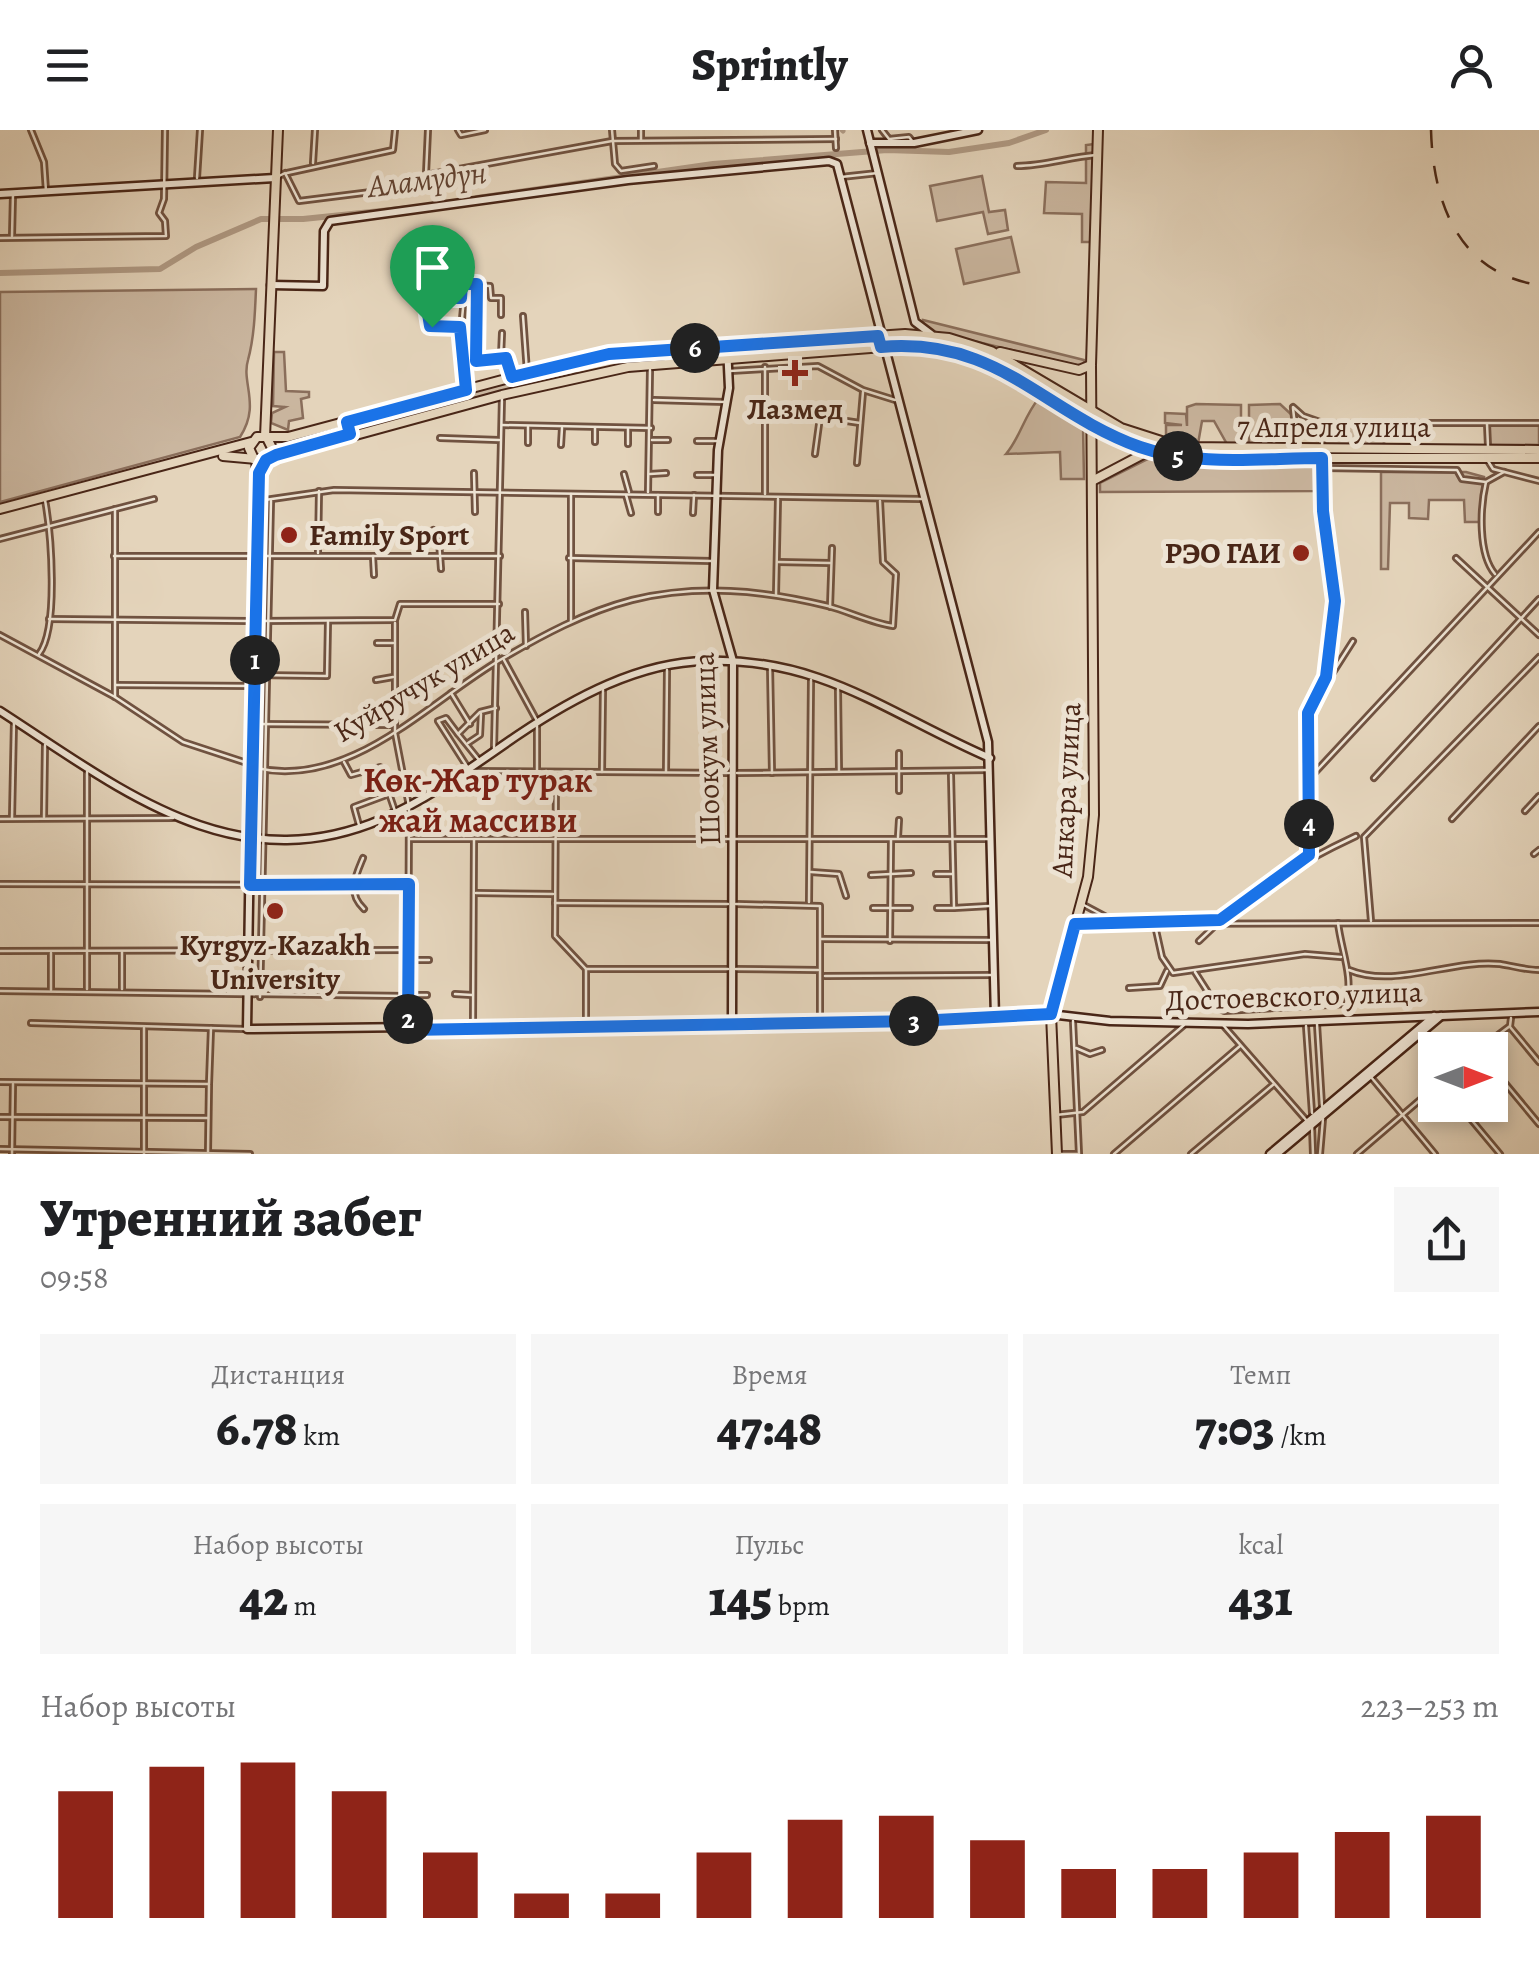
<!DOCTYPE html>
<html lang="ru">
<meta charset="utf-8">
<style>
:root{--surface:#fff;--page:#f6f6f6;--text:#202124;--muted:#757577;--accent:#8f2418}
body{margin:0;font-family:Alegreya,serif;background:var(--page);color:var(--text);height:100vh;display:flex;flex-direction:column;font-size:38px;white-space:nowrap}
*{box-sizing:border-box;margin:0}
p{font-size:32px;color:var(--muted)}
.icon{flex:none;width:55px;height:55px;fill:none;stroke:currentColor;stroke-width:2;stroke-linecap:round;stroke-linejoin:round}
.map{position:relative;height:1024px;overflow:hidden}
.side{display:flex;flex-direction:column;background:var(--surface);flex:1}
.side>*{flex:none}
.needle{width:65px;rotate:90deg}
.controls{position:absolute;left:1418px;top:902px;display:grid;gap:20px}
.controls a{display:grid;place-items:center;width:90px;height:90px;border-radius:0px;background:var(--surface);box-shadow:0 5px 15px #0003;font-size:50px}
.pin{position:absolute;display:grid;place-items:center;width:85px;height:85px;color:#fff;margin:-102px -42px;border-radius:50% 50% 50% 0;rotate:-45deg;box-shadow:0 0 10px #0007}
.pin .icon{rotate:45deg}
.km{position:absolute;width:50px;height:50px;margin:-25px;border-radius:50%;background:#222;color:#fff;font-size:28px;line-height:50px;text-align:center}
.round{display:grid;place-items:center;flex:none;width:105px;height:105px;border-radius:0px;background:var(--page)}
.head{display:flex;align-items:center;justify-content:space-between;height:170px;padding:0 40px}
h1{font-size:55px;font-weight:800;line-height:75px}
.stats{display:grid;grid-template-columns:repeat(3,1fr);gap:15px;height:170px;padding:10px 40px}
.stats div{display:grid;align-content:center;border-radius:0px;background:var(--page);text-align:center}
.stats b{font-size:50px;font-weight:800}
.stats small{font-size:28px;font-weight:400}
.stats p{font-size:28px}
.chart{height:280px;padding:20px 40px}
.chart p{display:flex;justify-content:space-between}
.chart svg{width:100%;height:180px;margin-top:10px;stroke:var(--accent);stroke-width:6}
header{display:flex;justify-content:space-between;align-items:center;height:130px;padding:0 40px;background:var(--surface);font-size:45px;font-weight:800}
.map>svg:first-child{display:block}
.green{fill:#cab69f;stroke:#8a6e5b;stroke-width:2.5}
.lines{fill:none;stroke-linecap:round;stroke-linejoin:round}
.canal{stroke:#af9983;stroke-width:5}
.river{stroke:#af9983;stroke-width:6}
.street-casing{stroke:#705240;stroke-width:8}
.secondary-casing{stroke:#492617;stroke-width:11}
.primary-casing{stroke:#492617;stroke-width:12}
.street{stroke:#ede3d3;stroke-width:2.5}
.secondary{stroke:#ede3d3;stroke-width:6}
.primary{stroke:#e4d4bb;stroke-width:8}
.rail{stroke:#492617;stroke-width:2.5;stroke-dasharray:18 18;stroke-linecap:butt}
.route-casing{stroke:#fff;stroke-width:20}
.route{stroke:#1a73e8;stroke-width:12}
.poi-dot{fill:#8f2418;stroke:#ede3d3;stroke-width:4}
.labels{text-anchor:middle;stroke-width:10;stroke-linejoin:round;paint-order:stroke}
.poi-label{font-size:30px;font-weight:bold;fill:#492617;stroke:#ede3d3}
.street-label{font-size:30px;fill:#492617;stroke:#ede3d3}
.water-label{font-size:32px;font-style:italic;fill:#624332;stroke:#ede3d3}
.quarter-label{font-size:35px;font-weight:bold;fill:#7a1f14;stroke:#ede3d3}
</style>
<header><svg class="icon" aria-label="menu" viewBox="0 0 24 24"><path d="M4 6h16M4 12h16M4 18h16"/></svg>Sprintly<svg class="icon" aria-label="person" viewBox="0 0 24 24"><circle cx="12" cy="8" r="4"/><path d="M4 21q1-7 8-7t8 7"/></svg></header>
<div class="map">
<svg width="1539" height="1024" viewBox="0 0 1539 1024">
<rect width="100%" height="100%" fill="#e4d4bb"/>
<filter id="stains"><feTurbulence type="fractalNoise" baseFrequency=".002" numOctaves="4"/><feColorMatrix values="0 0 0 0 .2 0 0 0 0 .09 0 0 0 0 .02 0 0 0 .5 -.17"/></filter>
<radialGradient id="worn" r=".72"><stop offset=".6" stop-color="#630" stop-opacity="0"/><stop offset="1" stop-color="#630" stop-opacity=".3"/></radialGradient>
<g class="green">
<path d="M1095,14L1092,112H1082V84L1044,83L1046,52L1086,53V15Z"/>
<path d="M982,46L989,82L1005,80L1008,100L988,104L983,82L937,91L930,56Z"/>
<path d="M1011,107L1019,142L964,154L956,119Z"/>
<path d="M256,159C255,184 254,208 248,230C241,253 261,275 240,307L0,372V162Z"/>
<path d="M923,190L1084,230V237L923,199Z"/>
<path d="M274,222H284L286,261L309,262V267L301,269L303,288L289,291L288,300L271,293L272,283L285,277L273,276Z"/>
<path d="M573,239L576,244L351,300L352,294L540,243L549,245Z"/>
<path d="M1039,268L1083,296L1084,349H1061L1060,322L1006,324C1020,308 1024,286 1039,268Z"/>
<path d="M1196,274L1241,275V315L1227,314L1214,291H1202L1198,314L1166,311V295H1182L1165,293V283L1186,284L1187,296V277Z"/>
<path d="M1280,274L1293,286L1295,314L1249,315V275Z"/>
<path d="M1539,293V315H1489V294Z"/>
<path d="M1326,296L1384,298V314L1323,316Z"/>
<path d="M1154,326L1204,333L1316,332L1317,361L1100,362V353Z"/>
<path d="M1381,342H1466L1484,347L1481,392H1465L1464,370H1429L1428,389L1409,388V373H1390L1388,439H1381Z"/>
</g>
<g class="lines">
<path class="canal" d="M842,0L843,1"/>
<g class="river">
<path d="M477,68L713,34L887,20L949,22L1009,13L1046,0"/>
<path d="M0,143L160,139L196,117L261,89H303L410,78"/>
</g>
<g class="street-casing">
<g id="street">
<path d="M31,0L44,32L46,61"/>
<path d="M458,0L461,5L485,0"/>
<path d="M612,0L615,34L621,41L654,36"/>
<path d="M835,0L836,18"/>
<path d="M882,0L889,9L909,7L913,12"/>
<path d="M641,10V0"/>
<path d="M313,33L315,0"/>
<path d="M1017,36C1045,36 1069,27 1096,25"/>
<path d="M287,43L393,20L395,0"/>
<path d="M426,44L428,0"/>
<path d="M277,47L285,43L299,71L419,56L426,45L612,11L836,9"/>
<path d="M841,47L878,43"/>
<path d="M197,48L200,0"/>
<path d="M12,106L13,64"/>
<path d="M0,108L166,106L165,91L159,83L164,69L165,0"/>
<path d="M463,154L490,156L491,168H501V185"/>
<path d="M459,168H430L426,172L429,196L460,197"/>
<path d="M523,186L527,242"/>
<path d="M501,226L502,203"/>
<path d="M476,231L477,154"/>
<path d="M463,233L501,226L512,245"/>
<path d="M730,241L818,236L863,260L895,270"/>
<path d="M466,259L460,210L467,136"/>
<path d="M654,270L726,272"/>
<path d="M1293,277L1303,286L1323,293H1539"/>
<path d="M1293,278L1297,315"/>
<path d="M1487,294L1488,316"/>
<path d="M502,295L651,298"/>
<path d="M440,308L499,310"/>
<path d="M652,310H668"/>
<path d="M697,311H718"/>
<path d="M595,312V298"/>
<path d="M528,313V297"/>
<path d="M628,314V299"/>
<path d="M561,315L562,298"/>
<path d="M1322,317L1323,295"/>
<path d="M815,324L820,287L860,293"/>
<path d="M1322,329L1323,381L1335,471L1327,545"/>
<path d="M1488,331L1493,339L1539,351"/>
<path d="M857,333L863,262"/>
<path d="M1324,338L1457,340L1462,349L1486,352"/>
<path d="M474,343L475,382"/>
<path d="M624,344L629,362"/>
<path d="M650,344L666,343"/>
<path d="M697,345H715"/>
<path d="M648,362L650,240"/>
<path d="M765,364V237"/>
<path d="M626,365L631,383"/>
<path d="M658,365V382"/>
<path d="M258,371L334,360L921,369"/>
<path d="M115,379V567"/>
<path d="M693,383L694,365"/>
<path d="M433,400L439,411L441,439"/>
<path d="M0,409L154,369"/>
<path d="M318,423L319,361"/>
<path d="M114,426H500"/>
<path d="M373,426L374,445"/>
<path d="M569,428L712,431"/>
<path d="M1456,428L1539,505"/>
<path d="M778,432L830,433"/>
<path d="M1495,444C1478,424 1480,378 1486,352L1504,342"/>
<path d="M776,465L778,369"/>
<path d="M830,477L832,418"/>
<path d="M525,482L526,516"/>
<path d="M49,489L250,491"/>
<path d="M258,491L395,490L400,474H499"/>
<path d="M571,491V364"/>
<path d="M395,493V603L409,676L408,894"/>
<path d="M0,505L115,567L183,612L250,634"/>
<path d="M377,513H393"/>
<path d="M39,524C59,498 51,403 45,370"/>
<path d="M504,530L536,589"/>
<path d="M770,536L772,643"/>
<path d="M255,545L327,546L328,492"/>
<path d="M376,550L393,547"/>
<path d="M116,555L253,556"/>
<path d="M838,559L839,641"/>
<path d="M451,563L470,594"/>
<path d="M373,577V595"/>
<path d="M255,594L392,595"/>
<path d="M537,596V643"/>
<path d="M458,604L446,588L438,591L468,638"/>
<path d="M468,613L480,605L481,584"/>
<path d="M494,618L502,267"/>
<path d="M479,630L458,604L480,582L496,578"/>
<path d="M344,632L351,645L380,637L395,681"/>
<path d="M256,638C350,659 427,573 500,530C541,506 585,482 632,470C698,454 763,460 828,476C850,482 872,493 893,496L896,444L883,432L880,371"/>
<path d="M467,641L729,643"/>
<path d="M87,642V859"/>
<path d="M602,642L603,560"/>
<path d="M666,642L667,540"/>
<path d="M737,643L989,640"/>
<path d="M556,645L555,806L586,839V894"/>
<path d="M951,645L954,778L989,776"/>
<path d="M1374,648L1539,469"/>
<path d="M1308,650L1539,402"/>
<path d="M899,661V623"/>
<path d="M1525,681L1539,666"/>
<path d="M44,687L45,615"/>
<path d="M12,688L14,591"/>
<path d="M0,689L173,688"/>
<path d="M1452,689L1539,596"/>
<path d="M359,695L354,677L389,664"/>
<path d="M898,707L899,690"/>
<path d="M409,709H990"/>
<path d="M1534,724L1539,720"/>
<path d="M1309,725L1307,583L1353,511"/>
<path d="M363,728C355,747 347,763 364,779"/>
<path d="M811,742L839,744L846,766"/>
<path d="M936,744H952"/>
<path d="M871,745L911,743"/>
<path d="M0,754L408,755"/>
<path d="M476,763L553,764"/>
<path d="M809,772L811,550"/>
<path d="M555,773L728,774"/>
<path d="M736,774L820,776V888"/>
<path d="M1082,774L1112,790L1129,792"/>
<path d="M873,778H910"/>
<path d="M937,778H953"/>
<path d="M1154,791L1162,827L1173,843L1305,824L1341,827"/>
<path d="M1371,791L1364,707L1539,527"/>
<path d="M1076,794L1539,793"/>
<path d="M821,809L992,810"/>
<path d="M890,811L891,710"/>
<path d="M1199,811C1245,765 1298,733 1356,706"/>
<path d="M261,817L271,371"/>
<path d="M0,821L407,820"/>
<path d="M410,830H429"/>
<path d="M586,839H728"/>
<path d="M736,839L818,840"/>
<path d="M1349,840C1395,859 1451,829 1500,834C1513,836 1525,840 1539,840"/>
<path d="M1195,842L1218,878L1224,881L1346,874C1354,848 1341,820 1338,793"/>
<path d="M825,846L992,845"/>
<path d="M1129,858L1160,856L1167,841"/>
<path d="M122,859V822"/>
<path d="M51,860V823"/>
<path d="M0,861L407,866"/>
<path d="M455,864L472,865"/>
<path d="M410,865H427"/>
<path d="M260,867L261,824"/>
<path d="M1073,891L1079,1024"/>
<path d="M473,892L474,710"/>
<path d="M31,893L245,899"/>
<path d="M1317,894L1322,976"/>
<path d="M1223,895L1307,991"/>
<path d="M1306,896L1312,983"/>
<path d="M1510,897L1539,932"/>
<path d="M144,898V1024"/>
<path d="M1076,918L1090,924L1102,920"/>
<path d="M1478,920L1510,896L1511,888"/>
<path d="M1490,935L1539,994"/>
<path d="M1371,947L1435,1024"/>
<path d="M0,952L209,954L211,898"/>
<path d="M1459,975L1500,1024"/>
<path d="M1056,985L1083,982L1184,895"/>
<path d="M0,987L208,988"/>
<path d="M1312,996L1313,1024"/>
<path d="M0,1019L250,1024"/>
<path d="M208,1022L209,955"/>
<path d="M12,1024L13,954"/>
<path d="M1060,1024H1077"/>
<path d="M1114,1024L1240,916"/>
<path d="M1191,1024L1274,954"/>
<path d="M1320,1024L1323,989"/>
<path d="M1357,1024L1435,957"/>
</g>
</g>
<g class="secondary-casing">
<g id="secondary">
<path d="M867,0L915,192L931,204"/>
<path d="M870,13H914L978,0"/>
<path d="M0,64L275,48"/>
<path d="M271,155L323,156L324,101L330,91L628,50L829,31L837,34L988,612L995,888"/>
<path d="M727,216L729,258L718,320L713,460L733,531L732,893"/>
<path d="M256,330L247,899L917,891L1041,883L1110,891L1248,894L1539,882"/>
<path d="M0,581C118,657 233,753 382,689C431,668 474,635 518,605C573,568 639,532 706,531C822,527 890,585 990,628"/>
<path d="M1270,1024L1434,886"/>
<path d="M1277,1024L1441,886"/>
</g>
</g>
<g class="primary-casing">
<g id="primary">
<path d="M1000,222L1079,240L1091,235"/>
<path d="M265,307L278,0"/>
<path d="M223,326L266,330L273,320L267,308"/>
<path d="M254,329L249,318L257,307H288L596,225L905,204L949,208L991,221L1121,298L1180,317L1539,320"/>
<path d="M268,329L502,265L628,237L909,215C1005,218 1063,296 1151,320C1199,334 1253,328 1303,328C1381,328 1460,328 1539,328"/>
<path d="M1094,350L1151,320"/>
<path d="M0,379L251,312"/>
<path d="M1057,1024L1051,884L1088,747L1094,685L1091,235L1098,0"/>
</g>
</g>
<use href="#street" class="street"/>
<use href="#secondary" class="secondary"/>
<use href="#primary" class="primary"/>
<path class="rail" d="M1431,0C1433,72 1458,143 1539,155"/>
</g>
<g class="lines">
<g class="route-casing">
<path id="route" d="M462,154H477L476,231L506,228L512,247L609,224L878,206L881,217C999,207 1041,281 1140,317C1196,337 1264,328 1322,328L1323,381L1335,471L1326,547L1308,583L1309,725L1220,790L1075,794L1051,884L917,891L408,900L409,754L250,755L259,343L266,330L276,325L350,304L347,292L466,260L460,197L430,196L426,172L430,168H461Z"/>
</g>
<use href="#route" class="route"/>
</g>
<g class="poi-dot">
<path d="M790 228h10v10h10v10h-10v10h-10v-10h-10v-10h10z"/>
<circle cx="289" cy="405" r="10"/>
<circle cx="1301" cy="423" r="10"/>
<circle cx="275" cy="781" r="10"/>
</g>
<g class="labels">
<g class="poi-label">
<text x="795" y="289">Лазмед</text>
<text x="309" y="415" text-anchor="start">Family Sport</text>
<text x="1281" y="433" text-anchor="end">РЭО ГАИ</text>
<text x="275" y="825">Kyrgyz-Kazakh<tspan x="275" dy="34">University</tspan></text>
</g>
<g class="street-label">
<text x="1334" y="307">7 Апреля улица</text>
<text transform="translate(424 552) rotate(-31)" y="10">Куйручук улица</text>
<text transform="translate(707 619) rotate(-92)" y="10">Шоокум улица</text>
<text transform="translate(1066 660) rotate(-87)" y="10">Анкара улица</text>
<text transform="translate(1294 866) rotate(-2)" y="10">Достоевского улица</text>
</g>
<g class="water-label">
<text transform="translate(427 49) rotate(-7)" y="11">Аламүдүн</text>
</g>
<g class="quarter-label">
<text x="478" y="662">Көк-Жар турак<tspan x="478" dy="40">жай массиви</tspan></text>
</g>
</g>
<rect width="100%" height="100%" filter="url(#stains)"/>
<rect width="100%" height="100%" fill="url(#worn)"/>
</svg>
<div class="controls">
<a><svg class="needle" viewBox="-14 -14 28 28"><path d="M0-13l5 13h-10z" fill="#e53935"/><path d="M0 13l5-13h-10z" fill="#757577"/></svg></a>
</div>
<div class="pin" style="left:432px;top:197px;background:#1e9e55"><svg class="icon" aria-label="arrive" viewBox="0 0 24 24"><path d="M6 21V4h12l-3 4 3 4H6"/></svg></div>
<b class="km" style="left:255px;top:530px">1</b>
<b class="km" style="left:408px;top:889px">2</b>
<b class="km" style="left:914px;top:891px">3</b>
<b class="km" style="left:1309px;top:694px">4</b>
<b class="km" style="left:1178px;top:326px">5</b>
<b class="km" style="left:695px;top:218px">6</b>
</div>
<section class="side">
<div class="head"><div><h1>Утренний забег</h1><p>09:58</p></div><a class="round"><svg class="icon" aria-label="share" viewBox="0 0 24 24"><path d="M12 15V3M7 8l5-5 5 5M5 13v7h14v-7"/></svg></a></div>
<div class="stats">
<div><p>Дистанция</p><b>6.78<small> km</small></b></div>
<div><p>Время</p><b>47:48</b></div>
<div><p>Темп</p><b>7:03<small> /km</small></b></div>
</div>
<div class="stats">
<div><p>Набор высоты</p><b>42<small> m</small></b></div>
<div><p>Пульс</p><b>145<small> bpm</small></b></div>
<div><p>kcal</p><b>431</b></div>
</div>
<div class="chart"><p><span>Набор высоты</span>223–253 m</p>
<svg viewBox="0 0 160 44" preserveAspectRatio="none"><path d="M5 44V13M15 44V7M25 44V6M35 44V13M45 44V28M55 44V38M65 44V38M75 44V28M85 44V20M95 44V19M105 44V25M115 44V32M125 44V32M135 44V28M145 44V23M155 44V19"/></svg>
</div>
</section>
